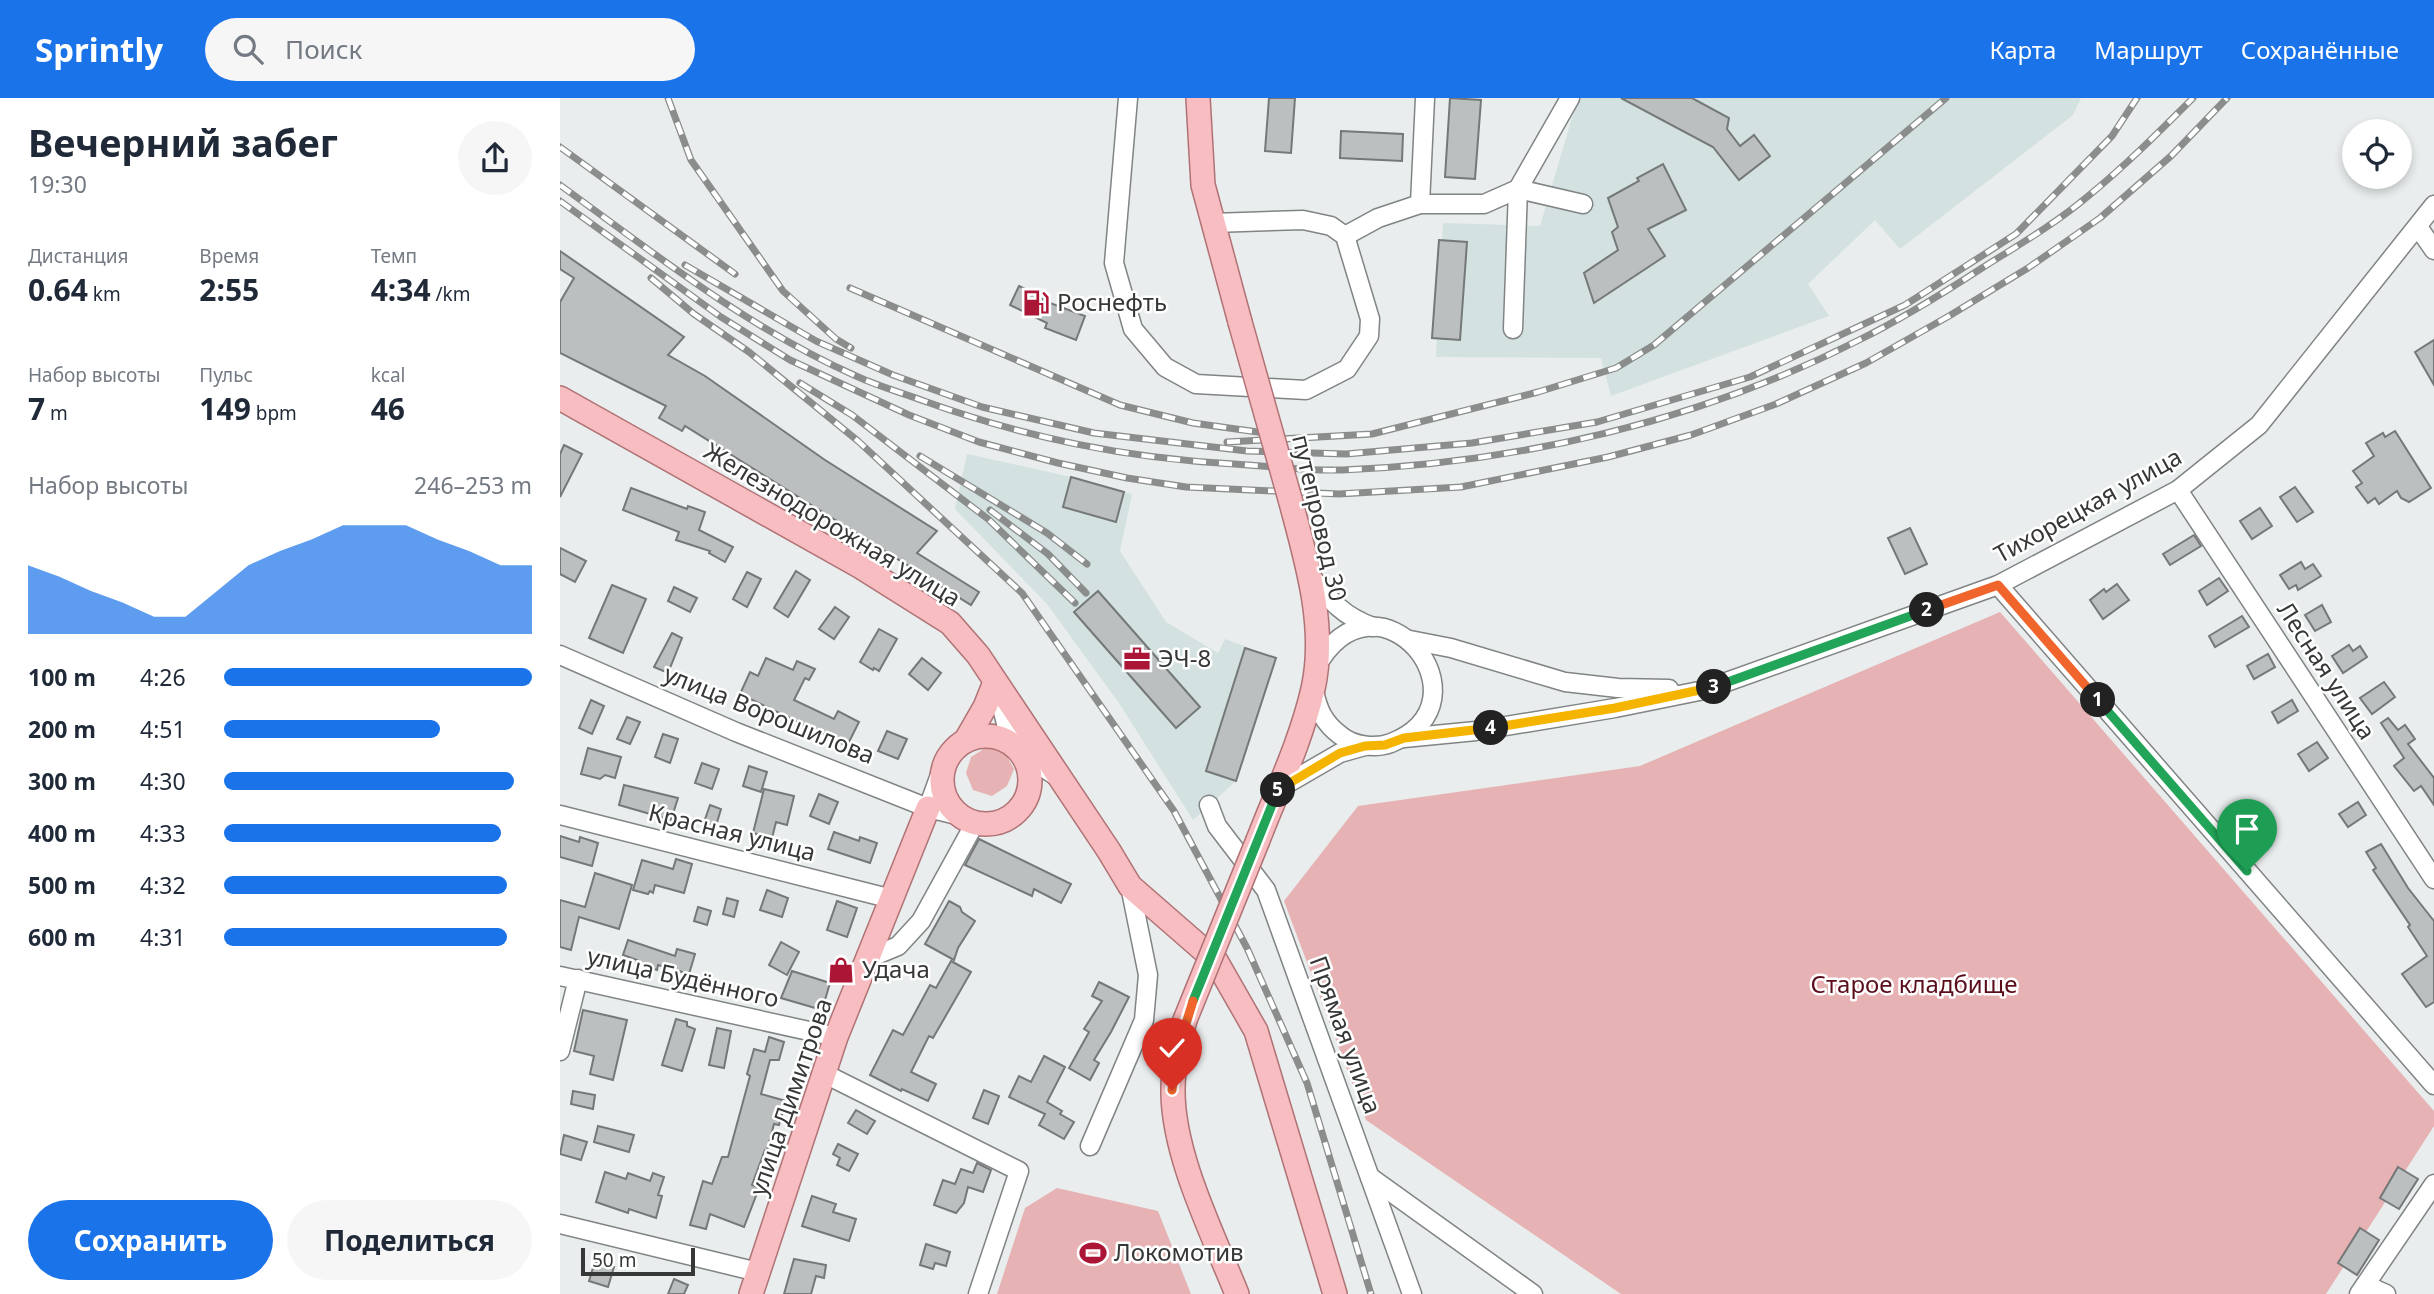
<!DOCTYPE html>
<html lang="ru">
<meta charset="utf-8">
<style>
:root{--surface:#fff;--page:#f6f6f7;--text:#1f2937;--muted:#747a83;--accent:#1a73e8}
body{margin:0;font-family:"Noto Sans",sans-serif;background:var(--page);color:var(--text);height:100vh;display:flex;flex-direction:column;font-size:26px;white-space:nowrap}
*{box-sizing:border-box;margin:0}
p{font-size:23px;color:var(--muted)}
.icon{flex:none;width:38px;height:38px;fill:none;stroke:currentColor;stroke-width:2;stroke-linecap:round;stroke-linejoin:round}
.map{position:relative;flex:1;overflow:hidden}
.details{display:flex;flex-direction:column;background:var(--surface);width:560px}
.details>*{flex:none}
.fabs{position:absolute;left:1782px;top:21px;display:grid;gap:14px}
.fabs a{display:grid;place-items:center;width:70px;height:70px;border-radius:50%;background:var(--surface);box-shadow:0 4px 10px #0003;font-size:35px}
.scale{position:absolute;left:21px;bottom:18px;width:114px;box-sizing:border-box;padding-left:7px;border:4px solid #363737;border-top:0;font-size:19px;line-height:24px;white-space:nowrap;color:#363737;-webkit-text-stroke:5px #fff;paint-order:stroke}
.pin{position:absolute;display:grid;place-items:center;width:60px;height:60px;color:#fff;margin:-72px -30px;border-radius:50% 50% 50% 0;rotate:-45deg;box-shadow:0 0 7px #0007}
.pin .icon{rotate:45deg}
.km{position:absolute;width:35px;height:35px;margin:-18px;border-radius:50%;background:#222;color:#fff;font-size:19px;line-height:35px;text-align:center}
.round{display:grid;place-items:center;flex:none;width:74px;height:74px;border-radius:37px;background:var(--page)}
.headline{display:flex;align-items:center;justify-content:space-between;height:119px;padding:0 28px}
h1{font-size:38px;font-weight:700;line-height:52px}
.stats{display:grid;grid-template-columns:repeat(3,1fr);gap:10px;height:119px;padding:7px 28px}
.stats div{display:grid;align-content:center}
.stats b{font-size:30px;font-weight:700}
.stats small{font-size:19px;font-weight:400}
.stats p{font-size:19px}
.chart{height:196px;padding:14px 28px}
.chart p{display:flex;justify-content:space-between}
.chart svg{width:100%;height:126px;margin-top:7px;fill:var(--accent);opacity:.7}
.cta{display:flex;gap:14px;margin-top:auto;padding:14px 28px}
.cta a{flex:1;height:80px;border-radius:42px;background:var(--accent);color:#fff;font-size:28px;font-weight:700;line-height:80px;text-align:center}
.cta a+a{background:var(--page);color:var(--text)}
ul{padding:0 28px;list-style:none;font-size:23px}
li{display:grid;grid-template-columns:112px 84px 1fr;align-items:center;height:52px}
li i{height:18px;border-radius:9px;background:var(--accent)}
header{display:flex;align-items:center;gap:42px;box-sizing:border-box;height:98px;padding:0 35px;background:var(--accent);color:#fff}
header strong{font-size:33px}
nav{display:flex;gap:38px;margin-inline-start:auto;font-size:24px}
.search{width:490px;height:63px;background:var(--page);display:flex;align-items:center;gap:18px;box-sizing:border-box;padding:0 24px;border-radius:38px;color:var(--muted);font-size:26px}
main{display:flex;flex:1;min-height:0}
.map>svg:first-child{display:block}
.built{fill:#d3e1e1}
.green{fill:#e6b2b3}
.building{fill:#bbbfbf;stroke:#757878;stroke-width:2}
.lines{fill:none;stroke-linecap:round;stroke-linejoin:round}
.minor-casing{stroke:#818484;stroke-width:21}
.major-casing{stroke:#b07275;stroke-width:26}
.minor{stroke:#fff;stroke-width:18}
.major{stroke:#f7bdc0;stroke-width:23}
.rail-casing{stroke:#8b8d8d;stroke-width:7}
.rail{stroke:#fff;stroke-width:4.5;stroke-dasharray:13;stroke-linecap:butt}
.major-bridge-casing{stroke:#b07275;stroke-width:26;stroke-linecap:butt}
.major-bridge{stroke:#f7bdc0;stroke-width:23}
.split-1-casing{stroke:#fff;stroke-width:14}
.split-2-casing{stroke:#fff;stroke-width:14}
.split-3-casing{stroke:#fff;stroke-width:14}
.split-4-casing{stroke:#fff;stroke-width:14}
.split-5-casing{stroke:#fff;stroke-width:14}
.split-6-casing{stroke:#fff;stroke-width:14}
.split-7-casing{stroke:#fff;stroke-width:14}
.split-1{stroke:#22a559;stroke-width:9}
.split-2{stroke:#f0652b;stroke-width:9}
.split-3{stroke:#22a559;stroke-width:9}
.split-4{stroke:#f5b400;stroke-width:9}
.split-5{stroke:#f5b400;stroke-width:9}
.split-6{stroke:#22a559;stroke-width:9}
.split-7{stroke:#f0652b;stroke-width:9}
.labels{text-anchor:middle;stroke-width:5;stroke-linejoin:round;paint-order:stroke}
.poi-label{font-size:24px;fill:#363737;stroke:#fff;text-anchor:start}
.street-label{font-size:24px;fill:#363737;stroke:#fff}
.park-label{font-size:24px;fill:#5a0e1b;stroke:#fff}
</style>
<header>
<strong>Sprintly</strong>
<div class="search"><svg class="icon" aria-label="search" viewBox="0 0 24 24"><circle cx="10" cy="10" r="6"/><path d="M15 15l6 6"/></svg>Поиск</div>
<nav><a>Карта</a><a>Маршрут</a><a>Сохранённые</a></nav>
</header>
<main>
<section class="details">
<div class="headline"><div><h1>Вечерний забег</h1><p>19:30</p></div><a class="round"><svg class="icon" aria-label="share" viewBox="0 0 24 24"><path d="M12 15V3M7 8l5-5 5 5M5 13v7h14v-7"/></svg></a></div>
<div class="stats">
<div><p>Дистанция</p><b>0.64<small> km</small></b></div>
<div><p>Время</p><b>2:55</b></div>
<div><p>Темп</p><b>4:34<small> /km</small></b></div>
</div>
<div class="stats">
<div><p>Набор высоты</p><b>7<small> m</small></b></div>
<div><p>Пульс</p><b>149<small> bpm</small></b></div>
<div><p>kcal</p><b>46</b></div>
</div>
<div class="chart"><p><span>Набор высоты</span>246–253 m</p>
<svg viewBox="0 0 160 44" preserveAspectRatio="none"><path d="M0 44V20L10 24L20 29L30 33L40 38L50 38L60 29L70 20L80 15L90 11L100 6L110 6L120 6L130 11L140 15L150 20L160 20V44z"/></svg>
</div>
<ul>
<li><b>100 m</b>4:26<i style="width:100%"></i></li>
<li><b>200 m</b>4:51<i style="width:70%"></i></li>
<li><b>300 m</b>4:30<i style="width:94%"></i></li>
<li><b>400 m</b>4:33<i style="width:90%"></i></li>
<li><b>500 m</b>4:32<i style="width:92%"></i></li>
<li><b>600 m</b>4:31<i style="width:92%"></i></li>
</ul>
<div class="cta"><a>Сохранить</a><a>Поделиться</a></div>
</section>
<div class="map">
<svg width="1874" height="1196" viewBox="0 0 1874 1196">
<rect width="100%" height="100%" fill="#e9eded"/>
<g class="built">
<path d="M1000,0H1521L1513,17L1340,151L1315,122L1248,186L1269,218L1051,298L1041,260L876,259L883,125L980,128L1014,13Z"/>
<path d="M407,356L511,379L572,396L560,453L606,524L658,555L665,541L716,560L676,683L633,722L559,605L487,506L395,411Z"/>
</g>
<g class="green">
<path d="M1440,514L1874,1013V1028L1766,1196H1061L806,1022L724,803L798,708L1080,668Z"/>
<path d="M427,649L445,655L454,671L447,688L432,698L413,692L406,675L411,659Z"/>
<path d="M497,1090L598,1113L631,1196H437L465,1110Z"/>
</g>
<g class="building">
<path d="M709,0H735L731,55L705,53Z"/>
<path d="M890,0L921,2L915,81L885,79Z"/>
<path d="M1061,0H1132L1169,20L1167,31L1180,48L1194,37L1210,58L1179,82L1153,49Z"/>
<path d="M781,33L843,36L842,63L780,60Z"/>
<path d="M1103,66L1126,112L1088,131L1105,158L1034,205L1024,175L1058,152L1052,134L1058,129L1048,100L1079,83L1077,80Z"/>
<path d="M879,142L907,144L900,242L872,240Z"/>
<path d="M0,153L124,239L108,257L145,278L265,362L377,433L357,455L419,494L411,507L125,328L122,333L99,320L106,308L0,255V204L14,180L0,171Z"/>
<path d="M459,188L483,200L482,202L525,218L516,242L485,230L487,225L450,207Z"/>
<path d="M1874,242V287L1855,254Z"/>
<path d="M1835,333L1871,390L1849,404L1841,400L1837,393L1819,406L1815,400L1808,405L1796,389L1802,385L1793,373L1814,358L1806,345L1823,335L1825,339Z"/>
<path d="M4,347L22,356L0,399V356Z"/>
<path d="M511,379L564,394L556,424L503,409Z"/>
<path d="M1735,389L1753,414L1737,424L1720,399Z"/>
<path d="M71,390L127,411L128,408L145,414L139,432L173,449L165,464L149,455L150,453L116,442L119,434L63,412Z"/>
<path d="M1700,410L1712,428L1692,441L1680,423Z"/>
<path d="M1350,430L1367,466L1345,476L1328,440Z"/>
<path d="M1634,437L1641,448L1610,467L1603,456Z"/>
<path d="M0,450L26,463L15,484L0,476Z"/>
<path d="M1741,464L1745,471L1753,466L1761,478L1738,492L1736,487L1729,491L1720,477Z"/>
<path d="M236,473L250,482L228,519L214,510Z"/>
<path d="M187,474L201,481L187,509L173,501Z"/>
<path d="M1659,480L1668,493L1647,507L1639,493Z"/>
<path d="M1557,486L1569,502L1543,521L1530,502L1544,491L1546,494Z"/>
<path d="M52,487L86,501L63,555L29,540Z"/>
<path d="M114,489L137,500L130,514L108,503Z"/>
<path d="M538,493L640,609L616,630L514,514Z"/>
<path d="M1762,507L1771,524L1755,533L1745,517Z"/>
<path d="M275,509L289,519L274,541L259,531Z"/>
<path d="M1682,518L1689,529L1655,549L1649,538Z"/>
<path d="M319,531L337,541L319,573L314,570L313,572L300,564Z"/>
<path d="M112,535L122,540L108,575L94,569Z"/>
<path d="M1789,547L1793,553L1800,548L1807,559L1783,575L1772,558Z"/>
<path d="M685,550L716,560L676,683L646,673Z"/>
<path d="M1708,556L1715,569L1694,581L1687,568Z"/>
<path d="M206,560L233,572L237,563L255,571L249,582L245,580L234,602L274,621L278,613L299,624L287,648L180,596L190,574L198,578Z"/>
<path d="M362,560L381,575L368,592L349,576Z"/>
<path d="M1824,584L1835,599L1812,616L1800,600Z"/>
<path d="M31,602L44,608L32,636L19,630Z"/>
<path d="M1732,602L1738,613L1718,625L1712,614Z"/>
<path d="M67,619L80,624L70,646L57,641Z"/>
<path d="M1828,620L1838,632L1845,627L1855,641L1848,646L1874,680V707L1861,688L1854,693L1834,668L1844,660L1821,625Z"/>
<path d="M327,633L347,641L338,661L318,653Z"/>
<path d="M103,636L118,641L110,665L95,659Z"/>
<path d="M1757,644L1768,660L1749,673L1738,656Z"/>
<path d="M28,650L61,659L55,680L45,677L40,681L21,676Z"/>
<path d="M142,665L159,671L152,691L135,685Z"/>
<path d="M189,668L207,674L201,694L183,688Z"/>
<path d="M64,687L118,700L111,722L59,707Z"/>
<path d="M204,691L234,698L227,727L216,724L212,740L193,735Z"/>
<path d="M259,696L278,704L269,726L250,718Z"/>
<path d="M1798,704L1806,717L1788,729L1779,716Z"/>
<path d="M150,707L161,711L155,731L143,727Z"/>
<path d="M274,734L299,743L300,739L317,745L310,765L268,751Z"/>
<path d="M0,738L19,744L20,739L38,745L32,768L0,759Z"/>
<path d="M419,741L511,786L501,805L474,791L472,798L405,767Z"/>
<path d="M1821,746L1848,790L1874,823V904L1866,909L1842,876L1867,858L1848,829L1850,827L1813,772L1816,770L1806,754Z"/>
<path d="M116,761L132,766L124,795L95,787L93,795L90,793L88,796L73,792L82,762L113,771Z"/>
<path d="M35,775L72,787L59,831L19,819L11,852L0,849V802L25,809Z"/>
<path d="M207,792L228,800L222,819L200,812Z"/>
<path d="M167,800L178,803L174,819L163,816Z"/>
<path d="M277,803L297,810L287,839L267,832Z"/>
<path d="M389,803L400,809L402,814L415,823L398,850L394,862L365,846Z"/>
<path d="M138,809L151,813L147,827L134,823Z"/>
<path d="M68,842L115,858L117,851L135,856L129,876L98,867L97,872L76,865L77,862L63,857Z"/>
<path d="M221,844L239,854L227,877L209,867Z"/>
<path d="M391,863L411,874L373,940L369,938L351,974L376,986L368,1003L342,991L341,993L310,977L333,932L343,937L370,887L376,890Z"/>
<path d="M232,873L270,885L262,912L221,900Z"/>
<path d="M539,884L569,899L551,934L534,962L539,965L530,982L509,970L529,934L524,931L542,903L532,898Z"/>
<path d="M23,912L67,922L53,982L30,976L34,958L14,953Z"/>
<path d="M116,921L127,924V928L135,931L122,973L102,967Z"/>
<path d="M157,930L171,933L164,970L149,967Z"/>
<path d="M209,939L224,944L219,962H210L201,996L226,1003L219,1027L214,1026L207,1052H205L192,1087L199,1090L184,1129L150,1116L146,1131L130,1127L143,1083L152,1086L162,1059H168L190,978L187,976L194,951L205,954Z"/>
<path d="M484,958L505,969L487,1004L502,1013L500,1016L514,1024L504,1041L479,1027L485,1016L449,999L459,978L471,984Z"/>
<path d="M424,992L439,998L428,1026L413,1020Z"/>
<path d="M13,993L35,997L33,1011L11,1006Z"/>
<path d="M296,1012L315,1023L307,1036L288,1025Z"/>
<path d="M38,1028L74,1037L69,1054L34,1044Z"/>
<path d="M4,1037L27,1044L21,1062L0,1056Z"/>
<path d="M278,1046L298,1056L289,1073L277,1067L280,1060L273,1056Z"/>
<path d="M417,1065L431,1072L423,1094L408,1089L404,1105L396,1115L374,1107L383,1082L395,1086L401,1071L413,1075Z"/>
<path d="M1838,1069L1858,1081L1839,1111L1820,1100Z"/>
<path d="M45,1074L66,1081L68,1075L90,1083L93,1075L104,1079L98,1097L102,1098L96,1120L69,1111L68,1115L36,1104Z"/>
<path d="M252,1098L276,1106L273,1114L296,1121L289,1143L242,1128Z"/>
<path d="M1800,1130L1819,1142L1797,1177L1778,1165Z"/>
<path d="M366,1146L390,1154L386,1168L375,1165L373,1171L360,1167Z"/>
<path d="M234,1161L266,1167L264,1180L256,1178L251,1196H224Z"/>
<path d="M35,1163L54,1169L48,1189L29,1183Z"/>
<path d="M114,1181L128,1187L124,1196H108Z"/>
</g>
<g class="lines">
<g class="minor-casing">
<g id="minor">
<path d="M568,0L554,165L573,231L605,269L636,286L746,292L787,271L809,238L810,221L785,138L771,128L743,122L653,125"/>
<path d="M860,106L865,0"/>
<path d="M1858,129L1874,152"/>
<path d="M785,138L818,120L860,106H924L958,91L1010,0"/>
<path d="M953,231L958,91L1023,106"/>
<path d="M1618,392L1874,781"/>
<path d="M750,477C770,502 782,518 813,529"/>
<path d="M1438,487L1874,987"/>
<path d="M850,542L891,550L1005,584L1058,590L1109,591"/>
<path d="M0,557L176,634L368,710L401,718"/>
<path d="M754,593C758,612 764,625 780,637C793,648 815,651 831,645C936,604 818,459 756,569"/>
<path d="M438,594L451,645"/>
<path d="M844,640L916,633L1055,610L1144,592L1438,487L1618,392L1699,327L1874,107"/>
<path d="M462,656L496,678"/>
<path d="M718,691L780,655L805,648"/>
<path d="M649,707L657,728L706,792L852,1196"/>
<path d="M368,710L385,663"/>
<path d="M0,717L332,801"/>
<path d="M309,860L338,848L361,823L415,725"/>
<path d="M0,878L276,939"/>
<path d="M0,953L18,881"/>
<path d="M265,976L459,1073L418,1196"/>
<path d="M530,1048L584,922L588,877L570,788"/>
<path d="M810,1079L973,1196"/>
<path d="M0,1126L198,1174"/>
<path d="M1806,1187L1826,1196"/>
<path d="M1799,1196L1874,1086"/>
</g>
</g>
<g class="major-casing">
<g id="major">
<path d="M638,0L643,87L680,224"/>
<path d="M0,300L301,469L390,525L418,557L549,753L570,788L656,863L696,933L775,1196"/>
<circle cx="426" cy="682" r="44"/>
<path d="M406,642L425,609L435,584"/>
<path d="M698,742C717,693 741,643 753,591C767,528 746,461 730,401"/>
<path d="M625,922C619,945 613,967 613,991C612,1056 653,1136 677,1196"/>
<path d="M191,1196L276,939L368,710"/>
</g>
</g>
<use href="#minor" class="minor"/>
<use href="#major" class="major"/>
<g class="rail-casing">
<g id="rail">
<path d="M108,0L131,62L223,193L276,241L291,250"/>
<path d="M0,49L175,176"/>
<path d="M0,87C95,156 188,230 296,278C318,288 342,295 364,303C467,340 565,360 674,366C709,368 746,373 782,372C959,365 1139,323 1297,243C1340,222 1382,196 1422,170C1457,148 1495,126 1527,99C1564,69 1599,34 1633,0"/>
<path d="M0,103L161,219L230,262L349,317L419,344L498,365L567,380L626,389L779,396L901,389L1048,359L1131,337L1216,306L1306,265L1389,218L1468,170L1540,120L1611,58L1667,0"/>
<path d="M125,167L256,243L333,277L422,309L534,335L687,353L786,356L912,345L1037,324L1190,279L1345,207L1456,136L1552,38L1577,0"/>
<path d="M91,180L134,216L189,254L298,343L462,495L614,713L687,850L747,985L811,1196"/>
<path d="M290,190L560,307L633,325L705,335"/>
<path d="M240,285L292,317L428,421L515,505"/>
<path d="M667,344L812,336L978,294L1056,270L1094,247L1386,0"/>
<path d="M360,358L487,435L527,466"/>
<path d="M430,412L488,456L526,495"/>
</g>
</g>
<use href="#rail" class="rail"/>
<g class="major-bridge-casing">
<g id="major-bridge">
<path d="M680,224L730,401"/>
<path d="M625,922L698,742"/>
</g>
</g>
<use href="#major-bridge" class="major-bridge"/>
</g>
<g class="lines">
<g class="split-1-casing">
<path id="split-1" d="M1538,602L1687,773"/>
</g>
<g class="split-2-casing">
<path id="split-2" d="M1367,512L1438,487L1538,602"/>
</g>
<g class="split-3-casing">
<path id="split-3" d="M1154,589L1367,512"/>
</g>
<g class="split-4-casing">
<path id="split-4" d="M931,630L1055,610L1154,589"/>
</g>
<g class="split-5-casing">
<path id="split-5" d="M718,692L780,655L805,648L825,647L844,640L931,630"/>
</g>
<g class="split-6-casing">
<path id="split-6" d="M633,903L718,692"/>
</g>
<g class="split-7-casing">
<path id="split-7" d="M612,992L616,958L633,903"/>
</g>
<use href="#split-1" class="split-1"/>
<use href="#split-2" class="split-2"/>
<use href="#split-3" class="split-3"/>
<use href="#split-4" class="split-4"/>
<use href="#split-5" class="split-5"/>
<use href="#split-6" class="split-6"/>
<use href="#split-7" class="split-7"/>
</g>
<defs>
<g id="fuel-bare" transform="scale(2.1)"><path d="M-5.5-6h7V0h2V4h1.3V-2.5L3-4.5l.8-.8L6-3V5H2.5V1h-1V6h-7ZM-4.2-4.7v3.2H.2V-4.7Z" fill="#ab1536" stroke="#fff" stroke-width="2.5" paint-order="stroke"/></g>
<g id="office-bare" transform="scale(2.1)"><path d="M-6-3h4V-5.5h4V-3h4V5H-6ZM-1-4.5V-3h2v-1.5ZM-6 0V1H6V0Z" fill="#ab1536" stroke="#fff" stroke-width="2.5" paint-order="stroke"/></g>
<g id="shop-bare" transform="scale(2.1)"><path d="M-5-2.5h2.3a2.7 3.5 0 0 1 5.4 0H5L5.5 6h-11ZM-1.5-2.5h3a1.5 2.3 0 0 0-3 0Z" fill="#ab1536" stroke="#fff" stroke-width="2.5" paint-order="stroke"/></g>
<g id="stadium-bare" transform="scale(2.1)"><path d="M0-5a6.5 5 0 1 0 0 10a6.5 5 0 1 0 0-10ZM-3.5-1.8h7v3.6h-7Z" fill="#ab1536" stroke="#fff" stroke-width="2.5" paint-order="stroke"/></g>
</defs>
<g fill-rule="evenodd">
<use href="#fuel-bare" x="476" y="205"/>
<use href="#office-bare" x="577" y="561"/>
<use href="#shop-bare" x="281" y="872"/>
<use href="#stadium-bare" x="533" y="1155"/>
</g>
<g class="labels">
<g class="poi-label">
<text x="497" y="213">Роснефть</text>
<text x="598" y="569">ЭЧ-8</text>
<text x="302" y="880">Удача</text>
<text x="554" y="1163">Локомотив</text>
</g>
<g class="street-label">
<text transform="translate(1528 408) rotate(-29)" y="8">Тихорецкая улица</text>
<text transform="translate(759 420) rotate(77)" y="8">путепровод 30</text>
<text transform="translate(272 427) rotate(31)" y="8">Железнодорожная улица</text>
<text transform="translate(1766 573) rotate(57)" y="8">Лесная улица</text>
<text transform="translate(209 617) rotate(22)" y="8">улица Ворошилова</text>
<text transform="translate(172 735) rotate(14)" y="8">Красная улица</text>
<text transform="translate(123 880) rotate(13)" y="8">улица Будённого</text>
<text transform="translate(785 937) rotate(70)" y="8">Прямая улица</text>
<text transform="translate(231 999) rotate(-71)" y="8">улица Димитрова</text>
</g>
<g class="park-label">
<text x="1354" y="895">Старое кладбище</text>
</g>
</g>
</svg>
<div class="fabs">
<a><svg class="icon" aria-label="locate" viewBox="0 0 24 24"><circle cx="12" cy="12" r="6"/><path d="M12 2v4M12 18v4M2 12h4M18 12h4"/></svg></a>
</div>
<div class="scale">50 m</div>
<div class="pin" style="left:1687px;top:773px;background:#1e9e55"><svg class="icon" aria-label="arrive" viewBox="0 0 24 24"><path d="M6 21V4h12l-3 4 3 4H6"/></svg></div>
<div class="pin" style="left:612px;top:992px;background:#d93025"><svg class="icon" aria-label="check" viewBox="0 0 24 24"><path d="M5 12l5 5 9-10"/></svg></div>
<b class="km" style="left:1538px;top:602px">1</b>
<b class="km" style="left:1367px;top:512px">2</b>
<b class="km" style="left:1154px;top:589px">3</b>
<b class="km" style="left:931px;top:630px">4</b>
<b class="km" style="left:718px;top:692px">5</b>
</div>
</main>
